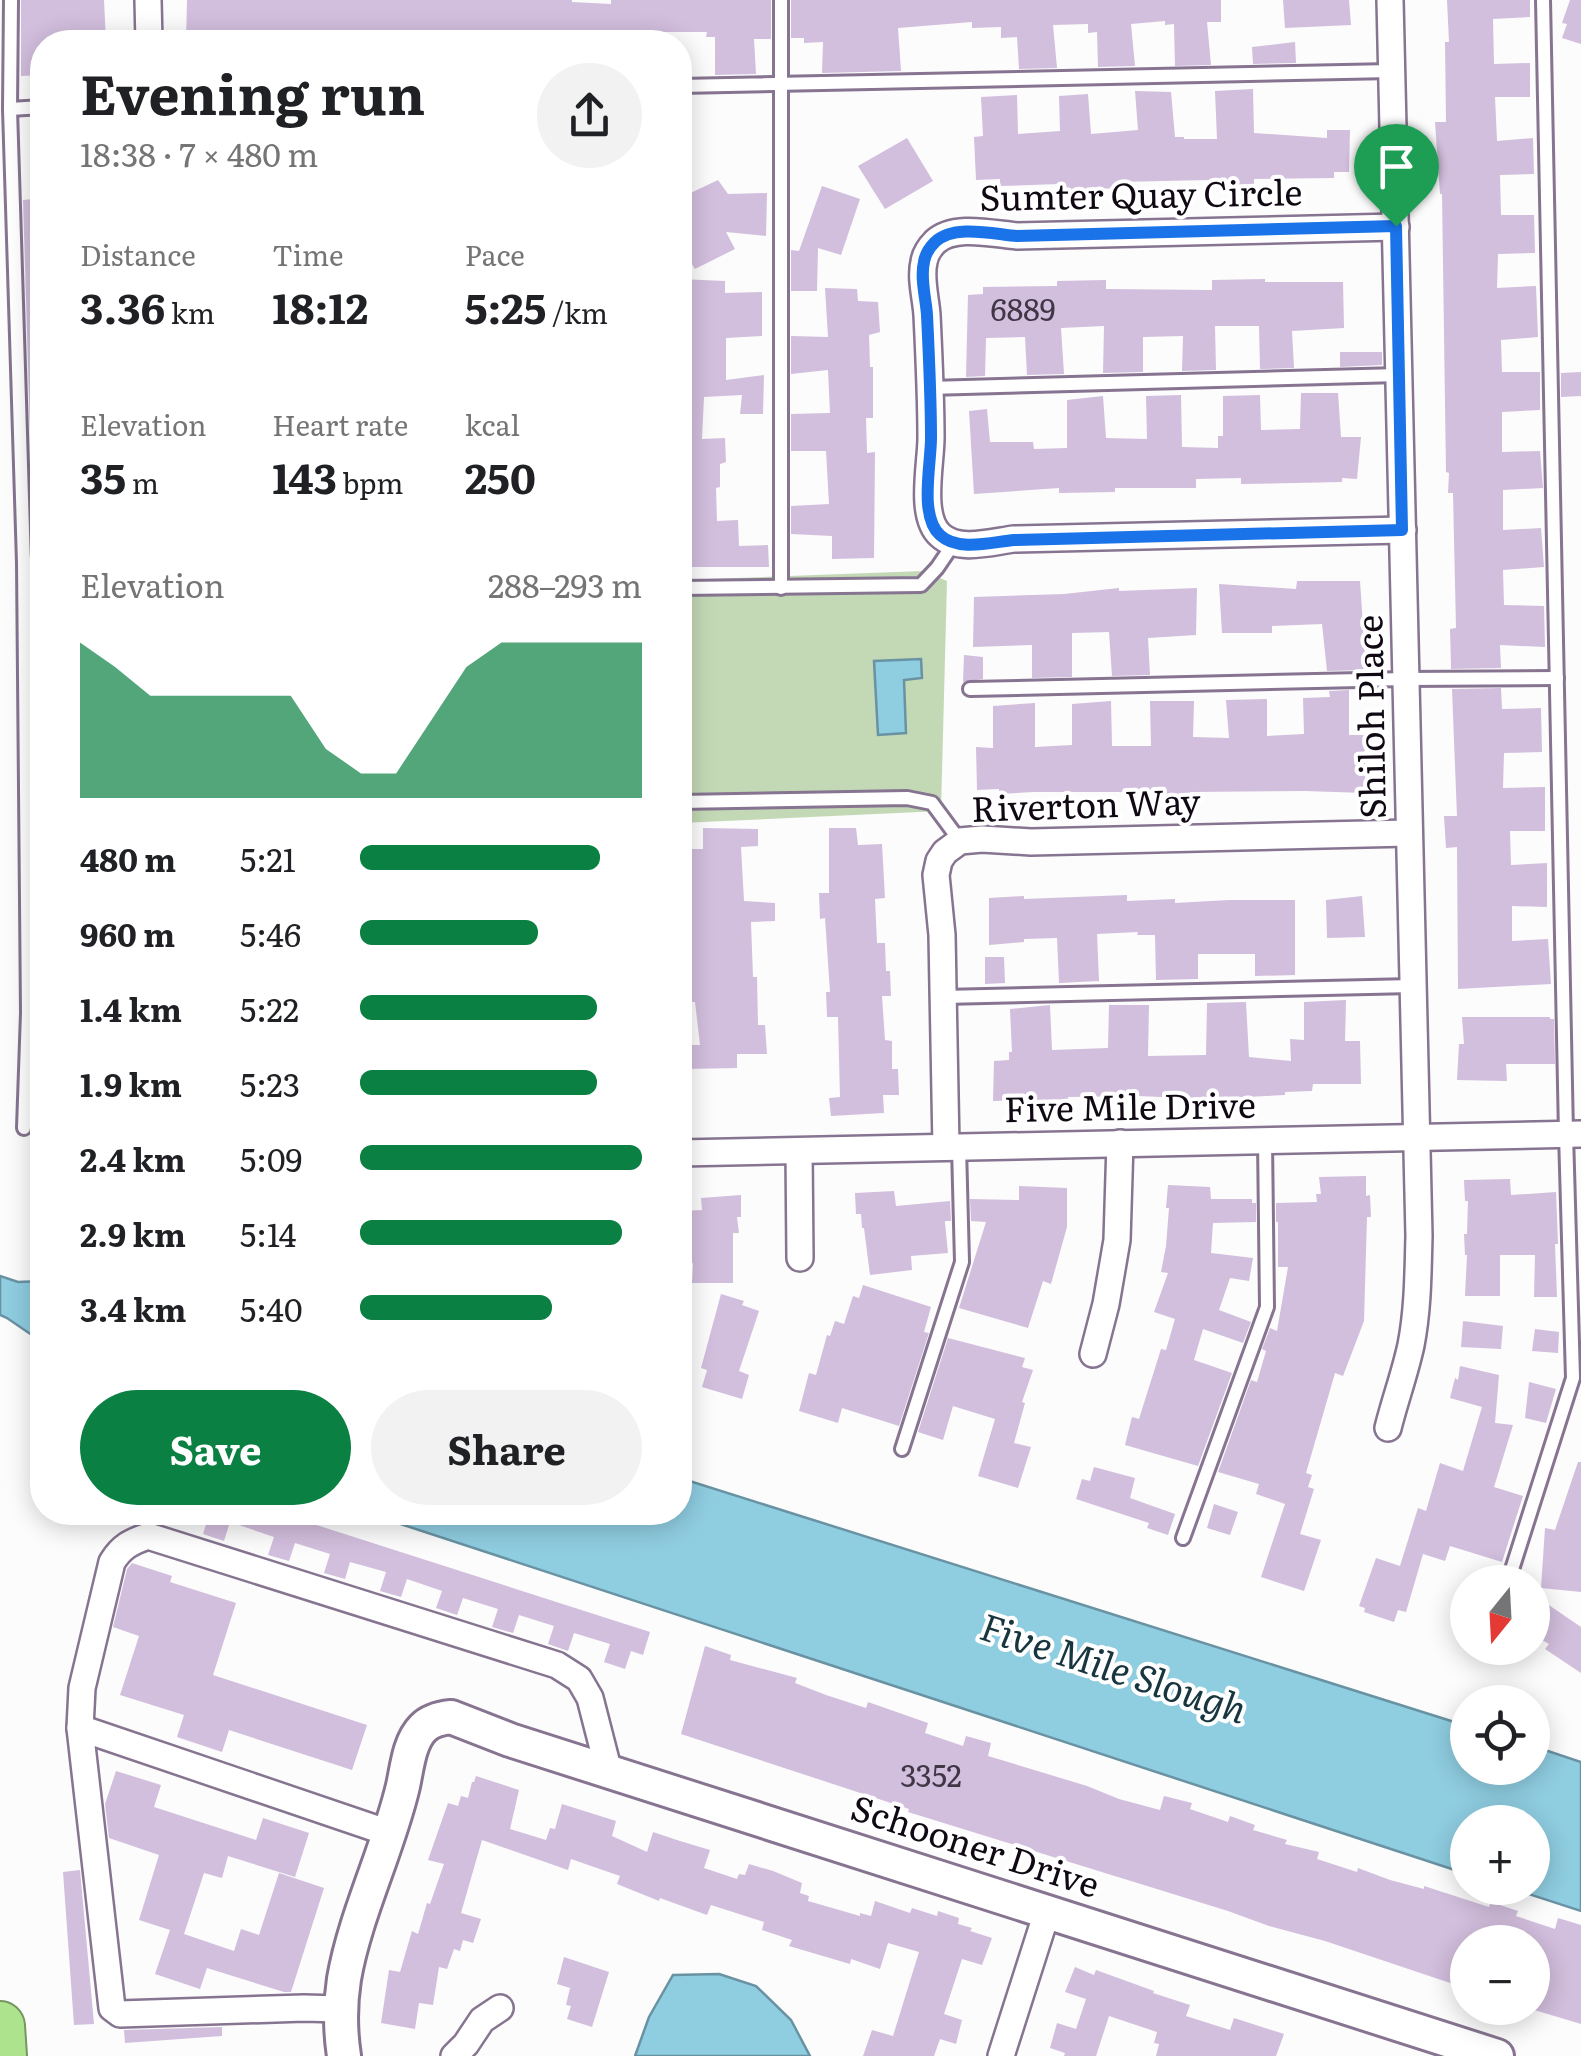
<!DOCTYPE html>
<meta charset="utf-8">
<style>
:root{--surface:#fff;--page:#f2f2f2;--text:#202124;--muted:#757577;--accent:#0b8043}
body{margin:0;font-family:Literata,serif;background:var(--page);color:var(--text);height:100vh;display:flex;flex-direction:column;font-size:38px;white-space:nowrap}
*{box-sizing:border-box;margin:0}
p{font-size:32px;color:var(--muted)}
.icon{flex:none;width:55px;height:55px;fill:none;stroke:currentColor;stroke-width:2;stroke-linecap:round;stroke-linejoin:round}
.map{position:relative;flex:1;overflow:hidden}
.drawer{position:absolute;left:30px;top:30px;width:662px;height:1495px;display:flex;flex-direction:column;background:var(--surface);border-radius:40px;box-shadow:0 5px 25px #0003}
.drawer>*{flex:none}
.needle{width:65px;rotate:198deg}
.fabs{position:absolute;left:1450px;top:1565px;display:grid;gap:20px}
.fabs a{display:grid;place-items:center;width:100px;height:100px;border-radius:50%;background:var(--surface);box-shadow:0 5px 25px #0003;font-size:50px}
.pin{position:absolute;display:grid;place-items:center;width:85px;height:85px;color:#fff;margin:-102px -42px;border-radius:50% 50% 50% 0;rotate:-45deg;box-shadow:0 0 10px #0007}
.pin .icon{rotate:45deg}
.round{display:grid;place-items:center;flex:none;width:105px;height:105px;border-radius:52px;background:var(--page)}
.head{display:flex;align-items:center;justify-content:space-between;height:170px;padding:0 50px}
h1{font-size:55px;font-weight:700;line-height:75px}
.stats{display:grid;grid-template-columns:repeat(3,1fr);gap:15px;height:170px;padding:10px 50px}
.stats div{display:grid;align-content:center}
.stats b{font-size:42px;font-weight:700}
.stats small{font-size:28px;font-weight:400}
.stats p{font-size:28px}
.chart{height:280px;padding:20px 50px}
.chart p{display:flex;justify-content:space-between}
.chart svg{width:100%;height:180px;margin-top:10px;fill:var(--accent);opacity:.7}
.action{display:flex;gap:20px;margin-top:auto;padding:20px 50px}
.action a{flex:1;height:115px;border-radius:60px;background:var(--accent);color:#fff;font-size:40px;font-weight:700;line-height:115px;text-align:center}
.action a+a{background:var(--page);color:var(--text)}
ul{padding:0 50px;list-style:none;font-size:32px}
li{display:grid;grid-template-columns:160px 120px 1fr;align-items:center;height:75px}
li i{height:25px;border-radius:12px;background:var(--accent)}
.map>svg:first-child{display:block}
.green{fill:#c3d9b6}
.water{fill:#8fcde1;stroke:#6992a3;stroke-width:2.5}
.building{fill:#d2bedd}
.lines{fill:none;stroke-linecap:round;stroke-linejoin:round}
.service-casing{stroke:#867490;stroke-width:18}
.minor-casing{stroke:#867490;stroke-width:30}
.tertiary-casing{stroke:#867490;stroke-width:38}
.motorway-casing{stroke:#769762;stroke-width:52}
.service{stroke:#fff;stroke-width:12}
.minor{stroke:#fff;stroke-width:25}
.tertiary{stroke:#fff;stroke-width:32}
.motorway{stroke:#ade38d;stroke-width:48}
.route-casing{stroke:#fff;stroke-width:20}
.route{stroke:#1a73e8;stroke-width:12}
.labels{text-anchor:middle;stroke-width:8;stroke-linejoin:round;paint-order:stroke}
.number-label{font-size:30px;fill:#403646}
.street-label{font-size:35px;fill:#100913;stroke:#fff}
.water-label{font-size:38px;font-style:italic;fill:#18363f;stroke:#fff}
</style>
<div class="map">
<svg width="1581" height="2056" viewBox="0 0 1581 2056">
<rect width="100%" height="100%" fill="#fcfcfc"/>
<path class="green" d="M923,571L947,581L941,811L680,823V580Z"/>
<g class="water">
<path d="M921,659L922,678L904,680L906,733L878,735L874,661Z"/>
<path d="M0,1276L18,1282L42,1281V1342L7,1318L0,1315Z"/>
<path d="M680,1478L1467,1726L1468,1768H1532L1533,1746L1581,1762V1911L1510,1888H1532V1822H1468L1467,1874L367,1513L680,1512Z"/>
<path d="M719,1974L756,1986L791,2020L810,2056H635L649,2017L673,1975Z"/>
</g>
<g class="building">
<path d="M21,0H104L106,42H42V75L21,76Z"/>
<path d="M187,0H572V2L611,4V0H771V39H754L756,74L715,75V37H706L707,32H653V42H614V39L573,40V42H502V40L455,42H186Z"/>
<path d="M791,0H1221V22H1207L1211,65L1175,66L1174,24L1165,25V21L1131,24L1135,66L1098,67L1097,32L1088,33V24L1053,25L1057,68L1019,69L1017,37L1001,38V27L972,28V22L898,28L901,71L822,73L823,42L804,43V38H791Z"/>
<path d="M1283,0H1349L1351,25L1285,28Z"/>
<path d="M1447,0H1530V17L1493,19L1494,64L1530,63V97H1495L1497,141L1533,138L1534,174L1500,175L1501,215H1534L1535,253L1498,254L1497,288L1536,286L1538,337L1501,340L1502,372H1540V410L1502,412V452L1540,451L1543,488L1503,490V530L1541,528L1544,567L1503,570L1504,605L1544,606L1545,647L1500,645L1501,668L1451,669V665L1450,629L1456,628L1453,493H1448L1449,473L1446,472L1442,194H1440L1435,122H1446L1445,42H1449Z"/>
<path d="M1570,0H1581V44L1562,38L1567,24L1562,23Z"/>
<path d="M1295,42L1296,63L1253,64L1252,47Z"/>
<path d="M1253,89L1254,133L1327,138V130H1350L1349,172H1334V178L1254,179V184L1209,185V180L1117,182V188L1059,191V184L1000,186V179L976,180L974,137L983,136L981,97L1017,95L1018,134L1060,131L1059,96L1088,94L1091,134L1138,130L1135,91L1171,92L1175,137H1184V139H1217L1215,91Z"/>
<path d="M907,138L933,181L885,209L858,166Z"/>
<path d="M718,180L728,194L767,193L766,236L726,232L735,249L695,269L680,245V198Z"/>
<path d="M822,186L860,199L841,255L818,248L817,291H791V250L799,251Z"/>
<path d="M42,198V462H31L23,200Z"/>
<path d="M680,279L725,281V293L762,292V336L726,338V380L764,375L763,414H740L742,395L704,397L702,439L725,438L726,462L720,464V487L716,488L717,521L738,520L739,546L768,545L769,567H684L685,494H683L682,457L685,456V423H680Z"/>
<path d="M1265,279V282H1343L1344,328L1292,331L1294,368L1260,369L1259,326H1215L1216,370L1182,371L1183,336L1143,337V372L1103,373L1104,326L1061,328L1064,374L1027,375L1025,337L986,338L985,376L966,377L968,295L983,294V287L1057,286V281L1106,280V289L1212,290V280Z"/>
<path d="M825,288L857,289L858,301L878,302L880,332L869,335L870,367H873V418H866L867,453L875,452L874,558L832,559V536L791,534V506L829,504L826,451H791V414L830,413L828,370L791,374V336L828,337Z"/>
<path d="M1340,352H1382V365L1340,367Z"/>
<path d="M1581,372V396L1561,397V373Z"/>
<path d="M1301,393H1338L1341,437H1361L1357,479L1342,478V482L1241,484V478L1196,479V488H1115V492L1059,493V488L974,494L969,411L987,409L990,442H1033L1034,449L1067,448V400L1103,396L1106,438L1147,439L1146,396L1181,395L1182,447L1218,448V436H1223V396L1260,395L1261,430L1300,429Z"/>
<path d="M1297,581H1360L1366,670L1327,671L1322,624L1272,626V633H1222L1219,584L1296,589Z"/>
<path d="M1119,588V591L1197,588L1196,635L1148,638L1150,675L1112,676L1109,632L1072,633V677L1032,678V645L973,647L974,597L1064,594Z"/>
<path d="M964,655L983,657V679L963,682Z"/>
<path d="M1501,688L1502,709L1541,708L1542,752L1504,753L1503,788L1545,787V831H1510L1511,865L1547,863V907L1512,906V941L1548,939L1551,984L1458,989L1457,847L1446,848L1444,816H1457L1452,689Z"/>
<path d="M1349,690V735H1364L1366,793L1305,791L1190,792V795H1155V792H1033L999,794V789L977,790L976,747L993,748V706L1035,703V747L1072,745V704L1111,701L1112,746H1151L1150,701H1194L1193,737L1229,738L1226,700L1267,699V736L1304,734L1303,698L1330,697L1329,691Z"/>
<path d="M703,828L758,829V846L741,847L744,901L775,903V921L751,922L753,977H757L758,1025H765L767,1054H737V1068L685,1069V1045H700L695,1002H690L685,929H692L691,849H703Z"/>
<path d="M829,828H856L858,845L882,844L885,898L875,899L877,943H885L886,971H890L891,996H882L885,1040L892,1041V1069H898L899,1095H883L884,1113L831,1116L829,1098L840,1097L838,1017H827L826,992H830L825,918L820,919L819,893H829Z"/>
<path d="M1127,895V901L1175,899V903L1229,900H1295V975L1255,976V954H1198V979L1156,980L1155,935H1137L1138,932L1097,934L1099,981L1059,983L1057,938L1024,939V942L989,945V898L1024,896V899Z"/>
<path d="M1362,896L1365,937L1327,938L1326,900Z"/>
<path d="M985,957H1004L1005,983L985,984Z"/>
<path d="M1346,1000L1345,1041H1360L1361,1084H1313L1312,1091L1285,1092V1095L1205,1099L1138,1096L1068,1097V1099L993,1101L994,1061L1009,1060V1052H1012L1010,1009L1050,1005L1052,1050L1108,1048L1109,1005H1149L1148,1056L1206,1055L1207,1003L1246,1002L1249,1057L1291,1061L1290,1039L1304,1040V1002Z"/>
<path d="M1462,1017H1550V1019H1554L1555,1064H1506L1507,1081L1457,1080L1459,1044H1464Z"/>
<path d="M1366,1176V1196L1370,1195L1371,1217H1367L1364,1321L1343,1376L1335,1373L1306,1473L1312,1475L1308,1487L1314,1489L1300,1534L1321,1540L1304,1591L1261,1577L1285,1504L1256,1494L1259,1484L1218,1472L1251,1380L1257,1382L1266,1351L1262,1349L1270,1328L1277,1331L1288,1267H1278V1222H1276V1203L1317,1202L1316,1194H1321L1319,1177Z"/>
<path d="M1510,1179L1511,1195L1556,1192L1558,1244H1555L1557,1297H1534L1535,1255H1500V1296H1465L1467,1255H1465L1464,1234H1467L1468,1201H1465L1464,1180Z"/>
<path d="M1168,1185L1210,1187L1211,1199H1252V1203H1256V1222L1213,1223L1211,1253L1253,1258L1249,1281L1230,1278L1219,1310L1251,1322L1243,1343L1203,1329L1194,1360L1232,1373L1198,1466L1125,1445L1132,1417L1139,1419L1161,1349L1166,1350L1175,1319L1154,1312L1168,1273L1161,1272L1166,1246L1169,1208H1166Z"/>
<path d="M1019,1186L1067,1188V1227L1051,1284L1043,1281L1028,1328L959,1308L986,1222L971,1221L970,1199L1019,1200Z"/>
<path d="M894,1191L896,1206L950,1201L951,1221H945V1223L948,1253L911,1256L912,1270L870,1275L864,1228H862L861,1214H856L855,1193Z"/>
<path d="M741,1195V1217H737L739,1233H733V1283H692L693,1263L680,1264V1211L702,1210L701,1198Z"/>
<path d="M863,1285L931,1307L924,1332L929,1333L899,1426L842,1408L838,1423L799,1411L809,1373L816,1375L827,1335L830,1336L835,1321L844,1324L853,1296L859,1298Z"/>
<path d="M721,1294L744,1301L742,1305L759,1311L739,1371L749,1375L742,1399L702,1387L707,1370L701,1368Z"/>
<path d="M1463,1321L1503,1326L1501,1349L1461,1347Z"/>
<path d="M1535,1329L1559,1332L1558,1353L1532,1351Z"/>
<path d="M948,1338L1025,1358L1022,1367L1033,1370L1022,1402L1025,1403L1014,1443L1031,1447L1018,1488L978,1476L995,1419L953,1406L943,1440L918,1432Z"/>
<path d="M1460,1366L1499,1375L1495,1423L1513,1425L1494,1487L1523,1496L1502,1562L1450,1546L1445,1561L1423,1554L1406,1612L1398,1610L1394,1622L1364,1612L1365,1608L1359,1606L1376,1558L1400,1566L1418,1508L1426,1511L1440,1463L1463,1471L1482,1407L1450,1398L1455,1378L1458,1380Z"/>
<path d="M1529,1382L1556,1389L1546,1423L1525,1418Z"/>
<path d="M1578,1462H1581V1592L1541,1588L1545,1528L1555,1530Z"/>
<path d="M1094,1467L1135,1478L1130,1498L1175,1514L1168,1535L1147,1528L1149,1523L1076,1499L1082,1479L1090,1481Z"/>
<path d="M1214,1504L1238,1512L1230,1535L1207,1528Z"/>
<path d="M210,1512H276L650,1632L643,1655L631,1651L625,1669L604,1662L610,1644L574,1633L568,1651L548,1644L554,1626L519,1615L513,1633L492,1627L498,1609L463,1598L457,1615L436,1608L442,1591L407,1579L401,1597L380,1591L386,1572L350,1562L345,1579L324,1573L330,1554L295,1543L289,1561L268,1555L274,1537L230,1522L224,1541L203,1534Z"/>
<path d="M132,1563L172,1576L170,1582L236,1603L213,1675L367,1725L352,1770L229,1730L222,1752L177,1737L184,1715L120,1695L139,1636L113,1627L127,1569Z"/>
<path d="M1540,1599L1581,1627V1673L1545,1649L1549,1644L1535,1636L1537,1632L1532,1630V1605L1540,1607Z"/>
<path d="M705,1646L731,1655L730,1660L797,1678L795,1683L826,1695L866,1708L868,1702L928,1723L925,1733L963,1746L966,1736L991,1743L988,1756L1087,1786L1119,1799L1160,1810L1164,1796L1192,1803L1190,1809L1228,1822L1230,1816L1255,1825L1253,1830L1287,1840L1285,1844L1319,1852L1317,1859L1357,1872L1358,1868L1390,1880L1424,1889V1886L1489,1907L1491,1902L1518,1911L1516,1916L1555,1929L1558,1918L1581,1925V2024L1531,2009L1544,1966L1532,1962V1942H1468V1989L1325,1941L1269,1926L1228,1911L908,1812L909,1809L681,1734Z"/>
<path d="M116,1771L161,1785L154,1807L256,1840L263,1818L309,1833L295,1877L228,1856L222,1878L204,1873L184,1934L234,1951L241,1929L259,1935L279,1873L324,1888L291,1992H284L207,1968L200,1989L155,1974L170,1930L139,1920L159,1855L109,1838L105,1804Z"/>
<path d="M476,1776L519,1790L510,1829L546,1840L550,1828L555,1829L562,1804L616,1821L612,1836L647,1852L653,1832L680,1841L710,1850L704,1868L737,1879L739,1874L745,1875L749,1864L773,1871L802,1883L800,1893L809,1896L808,1901L860,1916V1913L871,1916L875,1901L910,1913L912,1908L937,1916L938,1911L959,1918L958,1924L972,1928L970,1931L992,1938L982,1965L962,1959L944,2014L962,2020L956,2044L940,2039L934,2056H863L872,2030L893,2036L919,1952L888,1943L880,1969L851,1959L850,1964L789,1946L792,1940L762,1930L764,1922L711,1905L707,1915L660,1898L659,1901L617,1884L620,1876L571,1859L568,1870L482,1840L461,1913L481,1919L473,1943L463,1940L460,1951L454,1949L447,1969L439,1967L433,2005L419,2003L415,2029L381,2023L389,1970L400,1972L412,1931L418,1934L427,1903L430,1904L444,1864L428,1860L448,1803L458,1806L461,1796L468,1798L472,1782H474Z"/>
<path d="M80,1870L94,2024L74,2025L63,1872Z"/>
<path d="M564,1957L609,1972L592,2027L567,2019L571,2006L566,2005L570,1988L557,1984Z"/>
<path d="M1075,1967L1094,1975L1096,1970L1154,1991L1153,1993L1190,2005L1186,2016L1230,2030L1234,2018L1284,2034L1276,2056H1156L1159,2044L1154,2043L1157,2032L1109,2016L1096,2056H1064L1065,2053L1050,2048L1057,2023L1076,2029L1086,1999L1065,1992Z"/>
<path d="M222,2027V2036L125,2043L124,2030Z"/>
</g>
<g class="lines">
<g class="service-casing">
<g id="service">
<path d="M11,0L10,109L24,563L28,1013L24,1128"/>
<path d="M680,86L1392,71"/>
<path d="M10,109L42,107"/>
<path d="M929,388L1399,375"/>
<path d="M24,563L42,562"/>
<path d="M680,588L921,585L937,568L954,543"/>
<path d="M781,588V0"/>
<path d="M970,689L1406,679L1557,678"/>
<path d="M680,802L907,798L932,803L960,841"/>
<path d="M943,997L1413,986"/>
<path d="M902,1449L962,1262L959,1147"/>
<path d="M1183,1538L1267,1307L1265,1140"/>
<path d="M1508,1582L1573,1378L1566,1134L1543,0"/>
</g>
</g>
<g class="minor-casing">
<g id="minor">
<path d="M148,0L149,42"/>
<path d="M1396,227L1017,236C993,234 954,224 935,242C930,247 925,255 924,262C920,278 926,299 927,315C929,356 931,397 931,438C931,464 919,516 940,535C958,552 991,542 1014,539L1403,530"/>
<path d="M946,1147L942,935L936,875L939,861L945,852L960,841L982,839L1031,842L1409,833"/>
<path d="M799,1151L800,1258"/>
<path d="M680,1153L1581,1134"/>
<path d="M1093,1354L1106,1304L1117,1240L1120,1143"/>
<path d="M1388,1428C1395,1400 1405,1373 1411,1345C1418,1309 1418,1272 1419,1236L1390,0"/>
<path d="M80,1728L389,1833"/>
<path d="M340,2009L304,2008L120,2014L112,2008L80,1728L82,1688L112,1562C122,1546 131,1542 148,1536L557,1665L579,1679L590,1698L609,1772"/>
<path d="M454,2056L466,2044L482,2020L500,2008"/>
<path d="M1001,2056L1047,1912"/>
</g>
</g>
<g class="tertiary-casing">
<path id="tertiary" d="M344,2056C340,2030 340,2005 344,1979C355,1915 388,1850 403,1786C407,1768 409,1742 423,1728C430,1721 441,1718 451,1717L510,1740L1497,2056"/>
</g>
<g class="motorway-casing">
<path id="motorway" d="M0,2026L2,2056"/>
</g>
<use href="#service" class="service"/>
<use href="#minor" class="minor"/>
<use href="#tertiary" class="tertiary"/>
<use href="#motorway" class="motorway"/>
</g>
<g class="lines">
<g class="route-casing">
<path id="route" d="M1396,226L1402,530L1014,540C992,542 958,552 940,535C919,516 931,465 931,438C931,397 929,356 927,315C926,299 920,278 924,262C925,255 930,247 935,242C954,224 993,234 1017,236Z"/>
</g>
<use href="#route" class="route"/>
</g>
<g class="labels">
<g class="number-label">
<text x="1023" y="321">6889</text>
<text x="931" y="1787">3352</text>
</g>
<g class="street-label">
<text transform="translate(1141 196) rotate(-1)" y="12">Sumter Quay Circle</text>
<text transform="translate(1372 717) rotate(-91)" y="12">Shiloh Place</text>
<text transform="translate(1086 806) rotate(-2)" y="12">Riverton Way</text>
<text transform="translate(1130 1108) rotate(-1)" y="12">Five Mile Drive</text>
<text transform="translate(975 1847) rotate(18)" y="12">Schooner Drive</text>
</g>
<g class="water-label">
<text transform="translate(1113 1669) rotate(18)" y="13">Five Mile Slough</text>
</g>
</g>
</svg>
<div class="fabs">
<a><svg class="needle" viewBox="-14 -14 28 28"><path d="M0-13l5 13h-10z" fill="#e53935"/><path d="M0 13l5-13h-10z" fill="#757577"/></svg></a>
<a><svg class="icon" aria-label="locate" viewBox="0 0 24 24"><circle cx="12" cy="12" r="6"/><path d="M12 2v4M12 18v4M2 12h4M18 12h4"/></svg></a>
<a>+</a>
<a>−</a>
</div>
<div class="pin" style="left:1396px;top:226px;background:#1e9e55"><svg class="icon" aria-label="arrive" viewBox="0 0 24 24"><path d="M6 21V4h12l-3 4 3 4H6"/></svg></div>
<section class="drawer">
<div class="head"><div><h1>Evening run</h1><p>18:38 · 7 × 480 m</p></div><a class="round"><svg class="icon" aria-label="share" viewBox="0 0 24 24"><path d="M12 15V3M7 8l5-5 5 5M5 13v7h14v-7"/></svg></a></div>
<div class="stats">
<div><p>Distance</p><b>3.36<small> km</small></b></div>
<div><p>Time</p><b>18:12</b></div>
<div><p>Pace</p><b>5:25<small> /km</small></b></div>
</div>
<div class="stats">
<div><p>Elevation</p><b>35<small> m</small></b></div>
<div><p>Heart rate</p><b>143<small> bpm</small></b></div>
<div><p>kcal</p><b>250</b></div>
</div>
<div class="chart"><p><span>Elevation</span>288–293 m</p>
<svg viewBox="0 0 160 44" preserveAspectRatio="none"><path d="M0 44V6L10 12L20 19L30 19L40 19L50 19L60 19L70 32L80 38L90 38L100 25L110 12L120 6L130 6L140 6L150 6L160 6V44z"/></svg>
</div>
<ul>
<li><b>480 m</b>5:21<i style="width:85%"></i></li>
<li><b>960 m</b>5:46<i style="width:63%"></i></li>
<li><b>1.4 km</b>5:22<i style="width:84%"></i></li>
<li><b>1.9 km</b>5:23<i style="width:84%"></i></li>
<li><b>2.4 km</b>5:09<i style="width:100%"></i></li>
<li><b>2.9 km</b>5:14<i style="width:93%"></i></li>
<li><b>3.4 km</b>5:40<i style="width:68%"></i></li>
</ul>
<div class="action"><a>Save</a><a>Share</a></div>
</section>
</div>
